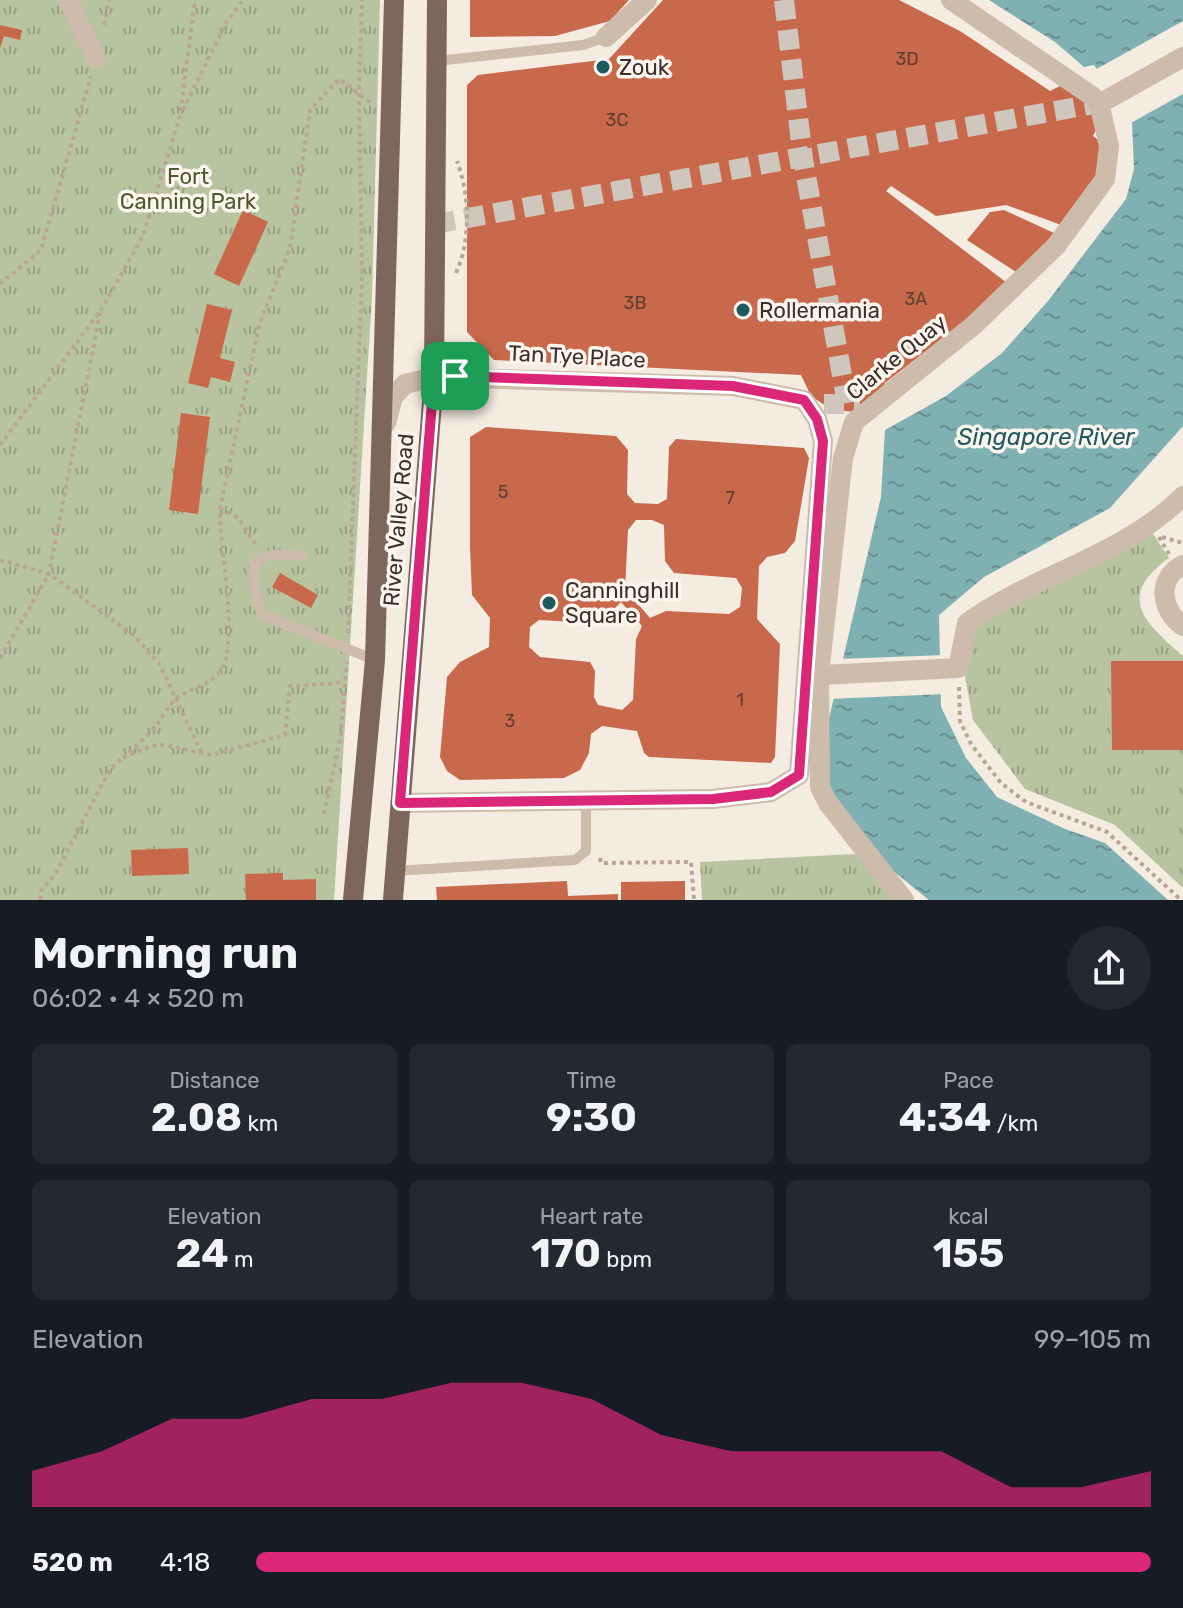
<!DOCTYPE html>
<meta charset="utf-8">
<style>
:root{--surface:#171b24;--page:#242831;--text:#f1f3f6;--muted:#9ea1a6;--accent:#db2777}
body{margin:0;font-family:Rubik,sans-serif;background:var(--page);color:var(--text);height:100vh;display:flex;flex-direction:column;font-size:30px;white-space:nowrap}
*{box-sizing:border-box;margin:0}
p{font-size:26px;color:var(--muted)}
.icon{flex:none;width:44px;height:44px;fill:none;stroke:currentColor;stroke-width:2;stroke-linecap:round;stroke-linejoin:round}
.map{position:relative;height:900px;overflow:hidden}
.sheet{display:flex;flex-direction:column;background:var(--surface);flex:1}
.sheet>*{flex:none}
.pin{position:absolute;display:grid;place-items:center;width:68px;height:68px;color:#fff;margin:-34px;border-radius:16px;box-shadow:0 4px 12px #0006}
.round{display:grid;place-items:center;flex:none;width:84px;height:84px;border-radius:42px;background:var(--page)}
.overview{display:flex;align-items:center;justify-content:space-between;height:136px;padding:0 32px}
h1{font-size:44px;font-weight:700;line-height:60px}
.metrics{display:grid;grid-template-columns:repeat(3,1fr);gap:12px;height:136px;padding:8px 32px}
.metrics div{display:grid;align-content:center;border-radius:12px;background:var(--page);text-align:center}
.metrics b{font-size:40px;font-weight:700}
.metrics small{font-size:22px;font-weight:400}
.metrics p{font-size:22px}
.chart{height:224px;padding:16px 32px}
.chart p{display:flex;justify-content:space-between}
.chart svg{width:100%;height:144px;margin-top:8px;fill:var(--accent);opacity:.7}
ul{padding:0 32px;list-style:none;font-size:26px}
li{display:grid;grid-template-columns:128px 96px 1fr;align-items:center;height:60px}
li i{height:20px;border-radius:10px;background:var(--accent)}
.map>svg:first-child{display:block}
.grass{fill:url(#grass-tufts)}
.water{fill:url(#water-ripples)}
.pier{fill:#f4ebe1}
.building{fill:#c8694b;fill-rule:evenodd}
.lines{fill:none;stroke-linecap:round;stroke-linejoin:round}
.street-tunnel{stroke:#cfc6bd;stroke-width:20;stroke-dasharray:20 10;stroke-linecap:butt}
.path{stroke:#b9a596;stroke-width:4;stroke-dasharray:4 4;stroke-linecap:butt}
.lane{stroke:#cdbbac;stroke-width:10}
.street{stroke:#cdbbac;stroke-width:20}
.primary{stroke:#7d675c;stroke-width:20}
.route-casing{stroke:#fff;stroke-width:16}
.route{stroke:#db2777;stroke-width:10}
.poi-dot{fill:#1f5a5e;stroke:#fbf5ee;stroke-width:3}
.labels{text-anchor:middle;stroke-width:7;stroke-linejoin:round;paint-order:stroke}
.number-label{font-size:18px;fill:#5e3e33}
.poi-label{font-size:22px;fill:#3b302b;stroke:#fbf5ee;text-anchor:start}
.park-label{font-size:22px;fill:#4a5a2e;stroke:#fbf5ee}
.street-label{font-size:22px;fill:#3b302b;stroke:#fbf5ee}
.water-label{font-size:24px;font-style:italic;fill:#1f5a5e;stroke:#fbf5ee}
</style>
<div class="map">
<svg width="1183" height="900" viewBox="0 0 1183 900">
<defs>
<pattern id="grass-tufts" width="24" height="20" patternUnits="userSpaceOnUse" patternTransform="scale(2)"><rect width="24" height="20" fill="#b8c4a0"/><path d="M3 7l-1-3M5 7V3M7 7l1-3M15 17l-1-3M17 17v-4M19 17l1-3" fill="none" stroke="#97a083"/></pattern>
<pattern id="water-ripples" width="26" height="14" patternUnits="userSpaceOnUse" patternTransform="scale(2)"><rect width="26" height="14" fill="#7fb0b2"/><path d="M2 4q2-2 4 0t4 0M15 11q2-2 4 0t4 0" fill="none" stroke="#699091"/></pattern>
</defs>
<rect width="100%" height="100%" fill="#f4ebe1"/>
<g class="grass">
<path d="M0,0H380L372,297L334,900H0Z"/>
<path d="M1151,531L1169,558C1116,596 1143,622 1183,656V888L1115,825L1025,789L973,720L963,666L973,630L1002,609Z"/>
<path d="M855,854L894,900H702L700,862Z"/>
</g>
<path class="water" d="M989,0H1183V426L1110,508L984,577L939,615L941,707L966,758L997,797L1065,829L1105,843L1168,900H929L887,866L830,789L827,727L881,497L885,430L946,396L1002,353L1048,301L1126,199L1134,169L1132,121L1094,65L1084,67L1055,42Z"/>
<g class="pier">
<path d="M1183,21V94L1129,124L1093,71Z"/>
<path d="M944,655L945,694L829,699L838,659Z"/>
</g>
<g class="building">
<path d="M470,0H629L610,21L555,36L470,37Z"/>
<path d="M663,0H899L960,31L1050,91L1060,86L1076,88L1091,97L1096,130L1093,136L1102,143L1094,185L1064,226L1006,205L936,216L891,186L886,191L1007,283L971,316L885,383L875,401L856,412L832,410L811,396L801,375L494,360L467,332V85L478,75L609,59Z"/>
<path d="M0,25L22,30L20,40L4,36L0,48Z"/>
<path d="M243,210L268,222L239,286L214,274Z"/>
<path d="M1004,210L1054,233L1019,274L967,240L990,212Z"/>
<path d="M207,304L232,310L220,358L235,362L230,382L211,377L208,388L188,383Z"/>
<path d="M181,413L210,417L198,514L169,510Z"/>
<path d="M486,427L616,436L628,450L627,494L635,503L658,504L667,499L669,447L676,439L804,448L809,458L795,541L785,553L767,557L759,566L757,619L780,644L775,757L771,763L649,757L644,753L637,731L602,726L591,734L589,753L580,770L564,778L460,780L447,771L440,757L447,677L460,662L489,647L490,618L472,595L470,547V437ZM636,520H652L664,525L665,561L674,573L736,578L742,588L740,607L729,614L666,611L650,618L625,589L628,530ZM621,602L642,626L636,639L633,700L622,710L598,705L594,697L595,671L590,662L540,657L529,647L530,627L539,620L593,623L605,618Z"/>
<path d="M280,573L318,595L311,608L272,587Z"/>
<path d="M1111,661H1183V750H1112Z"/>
<path d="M188,848L189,874L132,876L131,850Z"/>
<path d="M283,873V880L316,879V900H246L245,874Z"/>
<path d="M567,881L568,896L618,894V900H437L436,887Z"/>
<path d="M685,881V900H621V882Z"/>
</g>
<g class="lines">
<g class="street-tunnel">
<path d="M784,0L803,159L847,403"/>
<path d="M435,224L1099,103"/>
<path d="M824,404H860"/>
</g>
<g class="path">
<path d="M104,25L109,0"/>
<path d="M183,110L226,23L243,0"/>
<path d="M456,273C471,240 470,196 457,161"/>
<path d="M0,284L41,250L91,76"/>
<path d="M0,445L101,310L143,236L180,116L195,0"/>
<path d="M220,508L238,518L257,546"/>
<path d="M1159,537L1169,554"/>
<path d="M1162,537L1183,543"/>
<path d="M0,560L49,574L135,636L160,665L201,752"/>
<path d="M348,633L362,276L359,94L362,0"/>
<path d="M0,658L49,574L100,313"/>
<path d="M959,687L960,721L971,744L1001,783L1026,802L1107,832L1181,900"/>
<path d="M130,754L159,744L211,755L285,735L290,686L341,683"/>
<path d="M123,758C135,747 148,736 158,723C164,715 169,704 177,698C192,687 212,686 222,668C239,637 219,548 220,508L260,322L290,249L310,110L339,79L371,103"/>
<path d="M324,814L340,739L347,662"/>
<path d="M600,858L601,863L691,862L694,900"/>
<path d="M40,900L41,891L56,873L109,771L122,758"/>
</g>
<g class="lane">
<path d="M437,61L583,45L606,37"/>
<path d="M302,556C243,550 251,564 261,614L375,660"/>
<path d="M395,871L575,860L586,851V799"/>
</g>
<g class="street">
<path d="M68,0L96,58"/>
<path d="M606,37L647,0"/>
<path d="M1108,99L1183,57"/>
<path d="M386,423L393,397L405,384L434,377L733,386L804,400L817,419L823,441L799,775L771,792L713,799L400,803"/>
<path d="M1183,565C1156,578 1161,611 1183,626"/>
<path d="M822,675L958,668L967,623C1035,574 1122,557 1183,496"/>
<path d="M904,900L828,803L820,787L819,675L843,458L854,422L974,325L1056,246L1105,179L1109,146L1099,103L1092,96L951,0"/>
</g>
<g class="primary">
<path d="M353,900L375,660L394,0"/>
<path d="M393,900L434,377L437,0"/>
</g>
</g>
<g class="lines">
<g class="route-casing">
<path id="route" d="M455,376L733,386L804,400L817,419L823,441L799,775L771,792L713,799L400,803L434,377Z"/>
</g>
<use href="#route" class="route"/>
</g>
<g class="poi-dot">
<circle cx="603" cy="67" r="8"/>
<circle cx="743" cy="310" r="8"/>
<circle cx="549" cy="603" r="8"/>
</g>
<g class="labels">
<g class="number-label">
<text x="907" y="65">3D</text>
<text x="617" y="126">3C</text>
<text x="916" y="305">3A</text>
<text x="635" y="309">3B</text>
<text x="503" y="498">5</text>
<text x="730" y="504">7</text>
<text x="740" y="706">1</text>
<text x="510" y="727">3</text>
</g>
<g class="poi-label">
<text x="619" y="75">Zouk</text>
<text x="759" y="318">Rollermania</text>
<text x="565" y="598">Canninghill<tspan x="565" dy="25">Square</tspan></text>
</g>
<g class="park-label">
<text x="188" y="184">Fort<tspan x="188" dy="25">Canning Park</tspan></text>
</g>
<g class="street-label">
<text transform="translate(577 356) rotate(3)" y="8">Tan Tye Place</text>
<text transform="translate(896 357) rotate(-39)" y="8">Clarke Quay</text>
<text transform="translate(398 520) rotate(-85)" y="8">River Valley Road</text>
</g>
<g class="water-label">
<text x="1046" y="445">Singapore River</text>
</g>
</g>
</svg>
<div class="pin" style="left:455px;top:376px;background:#1e9e55"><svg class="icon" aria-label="arrive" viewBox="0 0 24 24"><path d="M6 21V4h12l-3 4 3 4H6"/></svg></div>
</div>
<section class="sheet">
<div class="overview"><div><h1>Morning run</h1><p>06:02 · 4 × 520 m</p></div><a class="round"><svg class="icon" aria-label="share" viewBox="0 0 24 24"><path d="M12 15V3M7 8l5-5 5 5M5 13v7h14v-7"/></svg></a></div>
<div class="metrics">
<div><p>Distance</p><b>2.08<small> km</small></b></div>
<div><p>Time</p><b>9:30</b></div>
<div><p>Pace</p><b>4:34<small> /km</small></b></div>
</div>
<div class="metrics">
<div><p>Elevation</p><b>24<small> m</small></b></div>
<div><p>Heart rate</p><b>170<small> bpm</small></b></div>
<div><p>kcal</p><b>155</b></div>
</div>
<div class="chart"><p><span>Elevation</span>99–105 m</p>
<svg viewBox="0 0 160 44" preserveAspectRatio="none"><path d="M0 44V33L10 27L20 17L30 17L40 11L50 11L60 6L70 6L80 11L90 22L100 27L110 27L120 27L130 27L140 38L150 38L160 33V44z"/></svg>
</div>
<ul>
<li><b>520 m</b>4:18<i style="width:100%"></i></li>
</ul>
</section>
